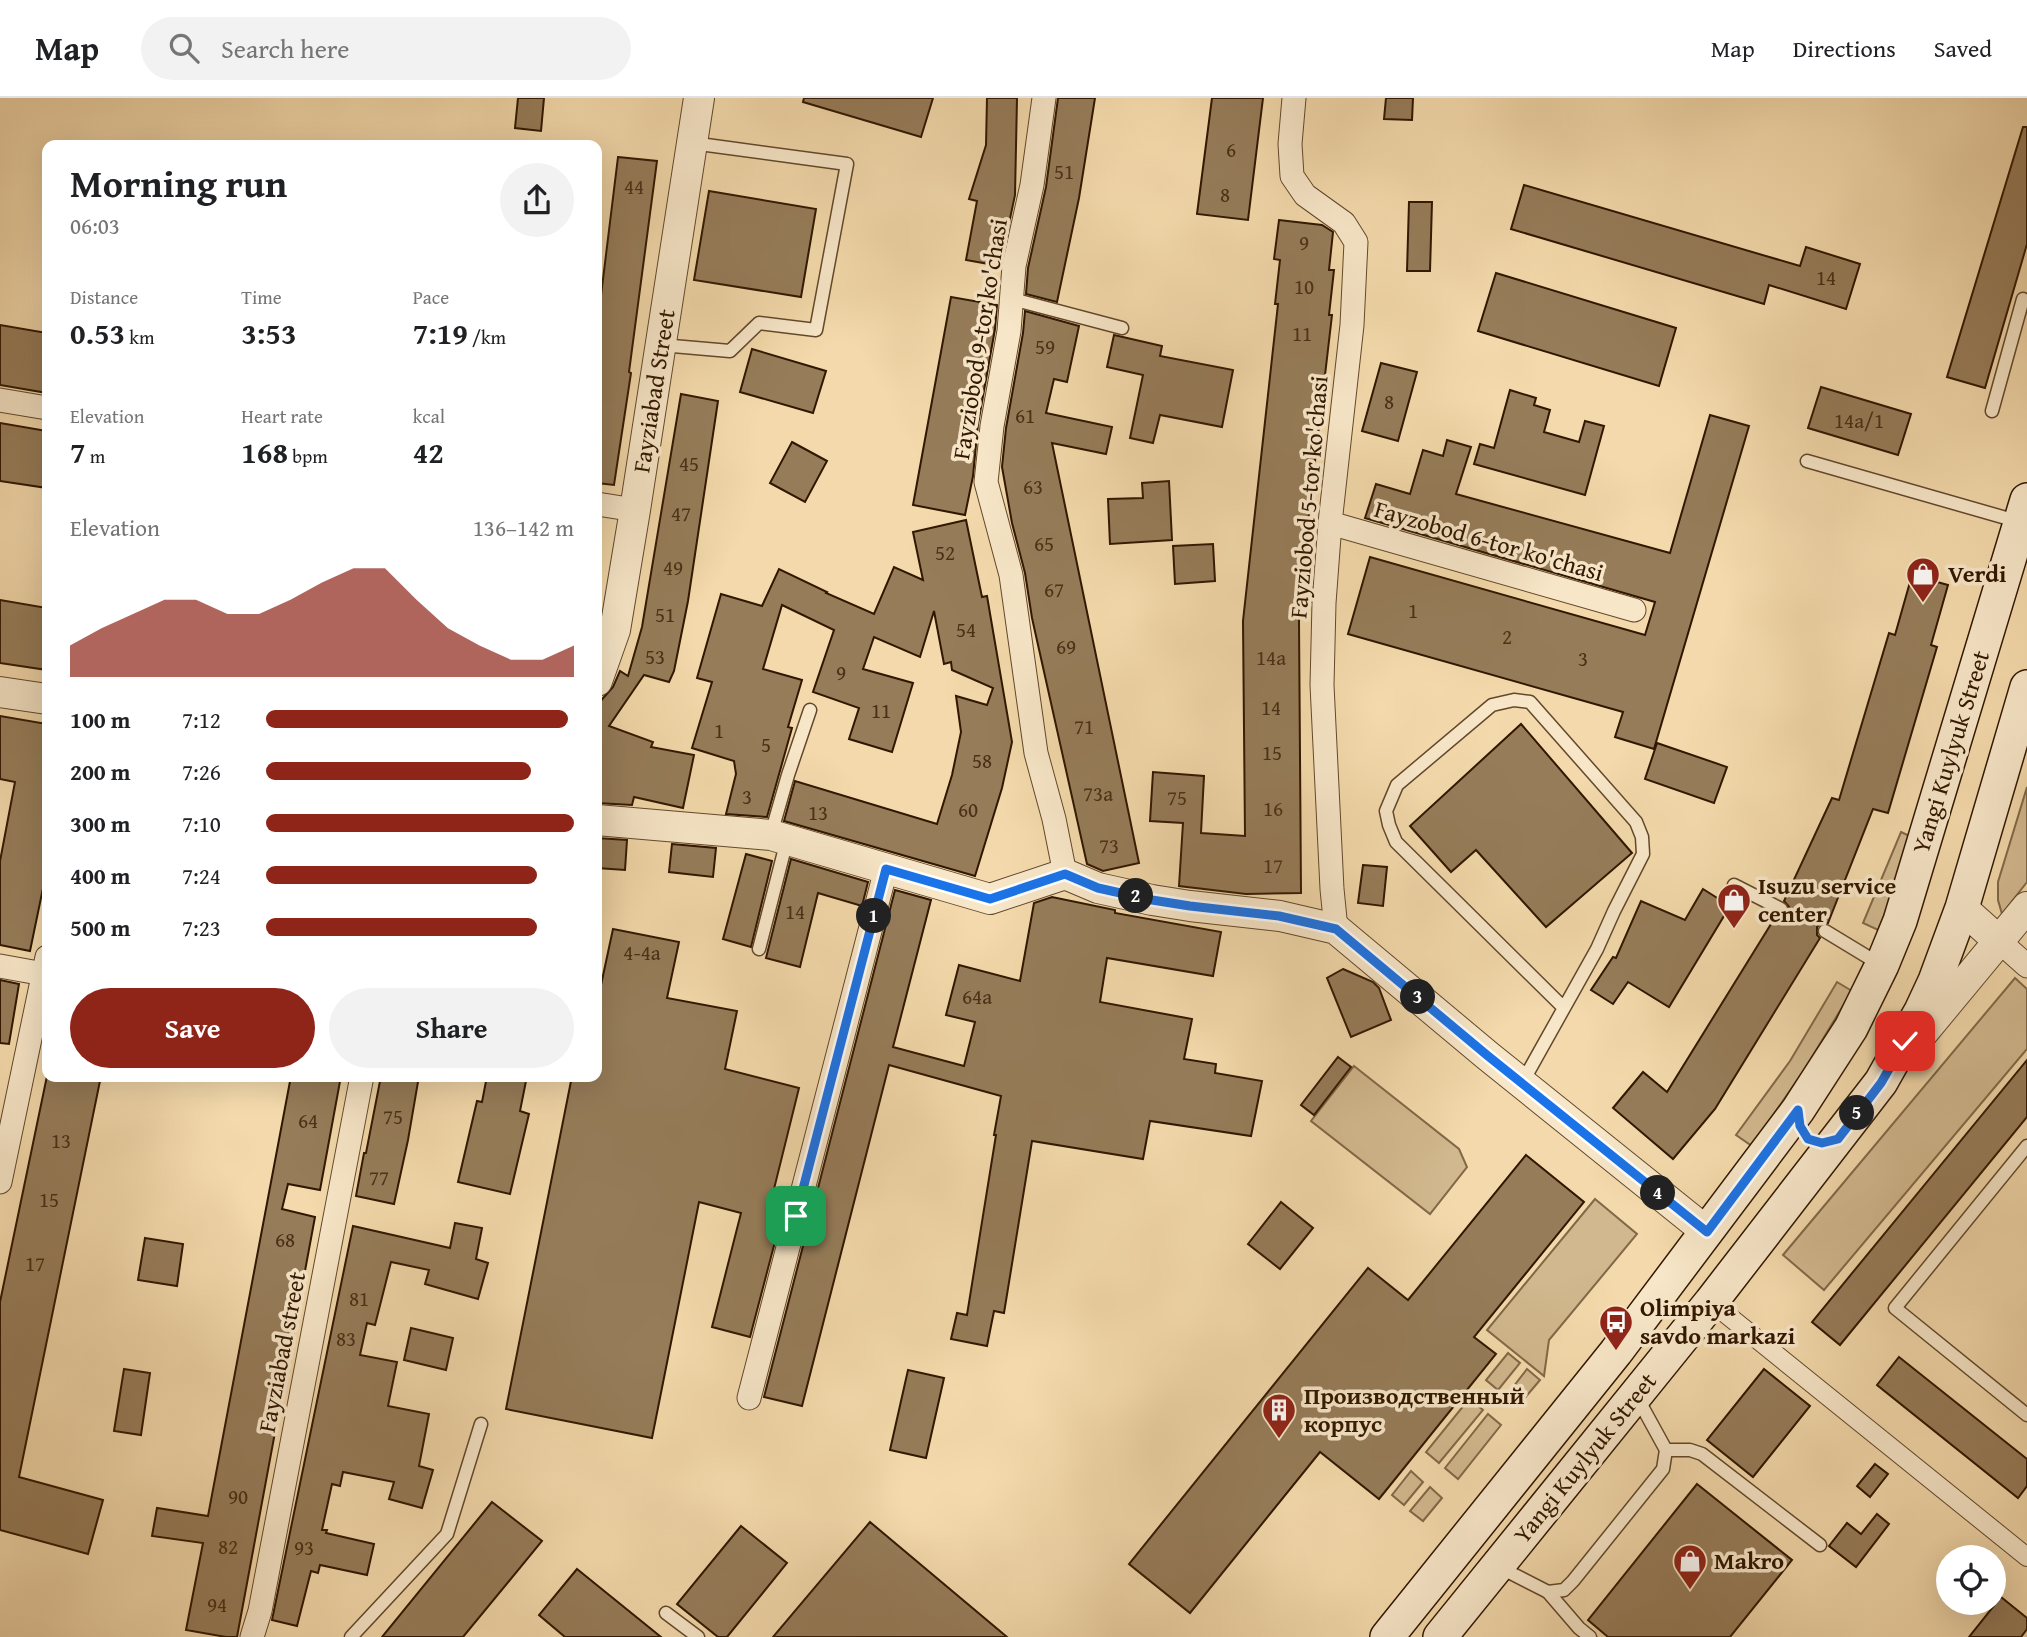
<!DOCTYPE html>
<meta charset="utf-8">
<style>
:root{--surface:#fff;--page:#f2f2f2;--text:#202124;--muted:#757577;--line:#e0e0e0;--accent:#8f2418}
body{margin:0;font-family:"Gentium Book Plus",serif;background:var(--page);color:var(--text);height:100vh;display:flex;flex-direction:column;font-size:26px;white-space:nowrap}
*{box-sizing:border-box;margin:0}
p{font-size:23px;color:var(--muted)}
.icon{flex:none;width:38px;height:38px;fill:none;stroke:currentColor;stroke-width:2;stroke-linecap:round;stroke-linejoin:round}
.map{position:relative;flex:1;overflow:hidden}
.side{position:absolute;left:42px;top:42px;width:560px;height:942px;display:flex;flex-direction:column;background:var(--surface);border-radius:14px;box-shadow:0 7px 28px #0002}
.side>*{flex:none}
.buttons{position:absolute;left:1936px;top:1447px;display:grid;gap:14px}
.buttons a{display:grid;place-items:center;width:70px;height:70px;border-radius:50%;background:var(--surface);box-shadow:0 7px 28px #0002;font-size:35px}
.pin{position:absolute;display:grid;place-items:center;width:60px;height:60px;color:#fff;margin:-30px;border-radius:14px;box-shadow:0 4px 10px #0006}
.km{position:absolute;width:35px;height:35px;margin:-18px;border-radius:50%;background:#222;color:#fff;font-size:19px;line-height:35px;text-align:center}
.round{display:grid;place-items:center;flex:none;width:74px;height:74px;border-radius:37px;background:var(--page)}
.head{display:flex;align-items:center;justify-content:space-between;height:119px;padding:0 28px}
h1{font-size:38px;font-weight:700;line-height:52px}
.figures{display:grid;grid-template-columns:repeat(3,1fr);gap:10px;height:119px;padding:7px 28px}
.figures div{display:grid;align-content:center}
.figures b{font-size:30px;font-weight:700}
.figures small{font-size:19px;font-weight:400}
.figures p{font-size:19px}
.chart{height:196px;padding:14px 28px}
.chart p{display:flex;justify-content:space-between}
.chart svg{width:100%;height:126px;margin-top:7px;fill:var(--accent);opacity:.7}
.primary-button{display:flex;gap:14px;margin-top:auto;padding:14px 28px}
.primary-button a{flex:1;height:80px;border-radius:42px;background:var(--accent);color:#fff;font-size:28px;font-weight:700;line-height:80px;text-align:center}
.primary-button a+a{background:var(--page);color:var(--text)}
ul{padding:0 28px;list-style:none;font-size:23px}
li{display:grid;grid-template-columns:112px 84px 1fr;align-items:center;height:52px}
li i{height:18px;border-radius:9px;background:var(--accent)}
header{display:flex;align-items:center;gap:42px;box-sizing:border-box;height:98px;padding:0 35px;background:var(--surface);border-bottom:2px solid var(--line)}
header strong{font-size:33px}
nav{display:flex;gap:38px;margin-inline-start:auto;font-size:24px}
.search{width:490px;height:63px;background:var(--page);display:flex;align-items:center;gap:18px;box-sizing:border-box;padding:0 24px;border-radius:38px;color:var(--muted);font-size:26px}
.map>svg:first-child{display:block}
.green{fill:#d2b88e;stroke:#826847;stroke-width:2}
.building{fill:#967c59;stroke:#311700;stroke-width:2}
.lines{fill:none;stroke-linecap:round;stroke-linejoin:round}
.service-casing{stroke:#62482b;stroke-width:15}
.pedestrian-casing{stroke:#62482b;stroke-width:20}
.minor-casing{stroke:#62482b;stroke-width:25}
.tertiary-casing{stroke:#62482b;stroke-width:32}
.secondary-casing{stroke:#311700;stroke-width:36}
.service{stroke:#f7e6c8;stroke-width:12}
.pedestrian{stroke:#f7e6c8;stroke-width:18}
.minor{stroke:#f7e6c8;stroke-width:23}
.tertiary{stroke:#f7e6c8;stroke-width:30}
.secondary{stroke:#f7e6c8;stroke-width:33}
.route-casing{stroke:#fff;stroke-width:14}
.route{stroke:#1a73e8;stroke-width:9}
.labels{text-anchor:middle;stroke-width:7;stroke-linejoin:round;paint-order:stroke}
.number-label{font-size:21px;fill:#4a3016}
.street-label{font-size:24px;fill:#311700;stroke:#f7e6c8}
.poi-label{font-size:24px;font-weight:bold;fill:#311700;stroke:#f7e6c8;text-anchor:start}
</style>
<header>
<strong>Map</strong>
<div class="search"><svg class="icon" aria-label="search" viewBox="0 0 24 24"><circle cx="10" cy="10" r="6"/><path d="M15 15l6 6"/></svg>Search here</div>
<nav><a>Map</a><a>Directions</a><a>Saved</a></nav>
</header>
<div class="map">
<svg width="2027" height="1539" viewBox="0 0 2027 1539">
<rect width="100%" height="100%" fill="#f3d9ab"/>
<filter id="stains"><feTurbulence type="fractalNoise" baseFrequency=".00286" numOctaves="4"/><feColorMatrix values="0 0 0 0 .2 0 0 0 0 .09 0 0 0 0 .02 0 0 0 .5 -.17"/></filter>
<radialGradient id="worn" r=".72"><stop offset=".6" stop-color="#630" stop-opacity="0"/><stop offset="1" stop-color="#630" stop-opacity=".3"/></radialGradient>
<g class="green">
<path d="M2027,689V784L2002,816L1998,802V784Z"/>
<path d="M1901,734L1916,741L1878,832L1863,825Z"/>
<path d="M2015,880L2027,891V951L1824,1192L1783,1157Z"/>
<path d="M1837,884L1852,893L1804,972L1752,1048L1736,1037L1790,963Z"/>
<path d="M1354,968L1459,1051L1467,1069L1430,1116L1311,1023Z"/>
<path d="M1595,1101L1637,1136L1549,1242L1544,1278L1487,1232Z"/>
<path d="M1508,1255L1520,1265L1498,1292L1486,1282Z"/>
<path d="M1527,1271L1540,1282L1518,1308L1506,1298Z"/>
<path d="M1469,1301L1483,1312L1439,1365L1426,1354Z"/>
<path d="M1488,1316L1501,1327L1458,1381L1445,1370Z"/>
<path d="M1411,1373L1423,1384L1404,1407L1392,1397Z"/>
<path d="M1430,1389L1442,1400L1423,1423L1410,1413Z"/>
</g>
<g class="building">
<path d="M518,0H544L541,33L515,30Z"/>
<path d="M804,0H933L921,39L803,4Z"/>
<path d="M987,0H1017L1015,97L1000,168L966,162L977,103L969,101L986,47Z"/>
<path d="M1058,0H1095L1079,100L1057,204L1026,196L1028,170L1046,89Z"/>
<path d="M1212,0H1263L1248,122L1197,116Z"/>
<path d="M1386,0H1413L1412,22L1384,21Z"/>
<path d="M2023,29H2027V146L1985,290L1947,279Z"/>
<path d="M618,59L657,63L629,274L631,275L614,387L597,385V230Z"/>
<path d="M1524,87L1800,168L1806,149L1860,166L1846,211L1769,187L1764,206L1511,131Z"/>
<path d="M709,93L816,111L801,199L694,182Z"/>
<path d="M1409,104H1432L1430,173H1407Z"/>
<path d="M1279,122L1322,127L1333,134L1329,172H1334L1329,217H1332L1303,466L1299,523L1301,795L1246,796L1179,788L1183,725L1150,723L1153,674L1204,678L1201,735L1245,738L1243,523L1278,206H1275L1280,162L1274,161Z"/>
<path d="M1496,175L1676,230L1659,288L1478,233Z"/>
<path d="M951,199L997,207L995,231L978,326L973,378L965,417L913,407Z"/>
<path d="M1025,213L1079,228L1067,284L1054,281L1046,315L1112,329L1106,356L1052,345L1139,765L1103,773L1087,766L1032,520L1025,475L1012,425L1002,369L1006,330L1023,235Z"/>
<path d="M0,227L47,235V295L0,287Z"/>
<path d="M1114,237L1162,248L1160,258L1233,272L1222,329L1160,317L1153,345L1130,340L1143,277L1107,269Z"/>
<path d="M752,251L826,273L813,315L740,294Z"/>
<path d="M1381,265L1417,274L1398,343L1362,333Z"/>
<path d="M1821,289L1911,316L1898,357L1808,330Z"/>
<path d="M1510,292L1536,300L1534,307L1550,312L1544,334L1579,344L1585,323L1604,328L1585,397L1474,366L1480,346L1494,350Z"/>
<path d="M681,296L718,303L688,503L674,573L669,584L644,577L609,628L653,644L651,649L694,657L683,710L634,699L632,707L597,705V607L613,589L620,573L628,578L642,529Z"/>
<path d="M1710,317L1749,328L1654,651L1615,639L1623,614L1348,536L1370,459L1645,537L1655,504L1365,420L1376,386L1410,396L1423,352L1443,358L1447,342L1471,349L1456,396L1670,455Z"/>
<path d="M0,325L47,333V390L0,383Z"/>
<path d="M792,344L827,363L805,404L770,385Z"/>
<path d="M1169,383L1172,442L1110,446L1108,401L1143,400L1142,385Z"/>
<path d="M966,422L982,499L987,498L1012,644L1002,690L975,778L784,723L795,683L937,726L952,677L961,634L956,598L987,607L993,590L952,572L951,564L944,566L934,513L920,559L874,539L863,571L913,585L892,654L849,641L859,610L813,594L834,532L782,507L763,571L802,582L788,629L792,630L767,719L726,716L736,676L734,663L692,650L712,584L697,580L721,496L762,508L779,471L827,494L826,495L874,516L894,469L923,482L913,434Z"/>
<path d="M1213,446L1215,483L1175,486L1173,448Z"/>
<path d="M1912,477L1948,487L1931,547L1937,549L1888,715L1873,711L1828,825H1821L1817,829V837L1820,840L1715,1011L1673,1061L1613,1010L1643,974L1667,994L1776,818L1782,820L1788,816L1790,810L1784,803L1832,700L1839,702L1889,535L1895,537Z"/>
<path d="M0,502L47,510V572L0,565Z"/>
<path d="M0,618L47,626V771L30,853L0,847V763L15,684L0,681Z"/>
<path d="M1521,626L1632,755L1546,829L1476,752L1451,774L1410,728Z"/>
<path d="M1657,645L1727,669L1714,705L1645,681Z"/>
<path d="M597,740L627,742L625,772L597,770Z"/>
<path d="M672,746L716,750L713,779L669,774Z"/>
<path d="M746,756L772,763L751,849L723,841Z"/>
<path d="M791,761L868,784L862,808L818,795L800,869L766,860Z"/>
<path d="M1363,767L1387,769L1383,808L1358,805Z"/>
<path d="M1703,791L1730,808L1669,909L1628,884L1613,906L1591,892L1613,859L1616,860L1641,803L1685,822Z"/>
<path d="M895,792L931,802L893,949L964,968L975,924L946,917L959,867L1020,883L1034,805L1052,799L1115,812V815L1221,834L1213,878L1107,860L1100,904L1192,921L1184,961L1216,966L1215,975L1262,983L1251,1038L1150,1023L1143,1061L1032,1043L1004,1215L994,1213L987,1248L951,1241L957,1215L967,1217L996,1037H994L1001,998L889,967L802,1308L764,1299Z"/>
<path d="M613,831L679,844L667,900L737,913L725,971L799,990L774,1091L788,1094L750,1239L712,1229L741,1115L699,1104L652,1340L506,1311L572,978H597V886L601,887Z"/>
<path d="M1343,871L1373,884L1379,890L1391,922L1351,939L1327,880Z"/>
<path d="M0,882L19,886L9,946L0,945Z"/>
<path d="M1338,959L1351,969L1314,1017L1301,1007Z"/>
<path d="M2027,962V1019L1840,1247L1812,1224Z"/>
<path d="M47,978H101L19,1379L103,1402L88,1456L0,1432V1204Z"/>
<path d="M291,978H341L320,1092L288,1086L282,1111L315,1119L237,1539H226L186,1532L203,1445L152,1438L157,1410L208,1418Z"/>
<path d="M381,978H419L408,1042L394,1106L356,1098L364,1055H366Z"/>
<path d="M487,978H527L520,1013L529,1016L510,1096L458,1084L477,1003L482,1004Z"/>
<path d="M1526,1057L1584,1104L1474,1239L1496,1256L1379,1401L1320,1354L1190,1515L1129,1466L1368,1170L1408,1202Z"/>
<path d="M1281,1104L1313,1130L1280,1171L1248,1146Z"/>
<path d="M455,1125L482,1130L476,1161L488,1165L478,1201L425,1186L429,1172L391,1164L375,1227L367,1225L360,1257L397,1264L388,1308L429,1316L419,1368L433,1372L422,1410L389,1401L394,1384L343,1374L340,1388L332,1386L322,1432H327L326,1435L374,1446L367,1477L320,1467L318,1475L311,1473L297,1528L272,1522L353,1128L450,1150Z"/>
<path d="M145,1140L183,1146L177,1188L138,1182Z"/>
<path d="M411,1230L453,1240L446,1272L404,1262Z"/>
<path d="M1899,1259L2027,1361V1388L2018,1400L1877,1287Z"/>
<path d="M124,1271L150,1275L141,1337L114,1333Z"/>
<path d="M1764,1271L1810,1308L1753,1379L1707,1342Z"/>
<path d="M908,1272L944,1280L926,1360L890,1352Z"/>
<path d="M1875,1366L1888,1376L1870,1399L1857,1388Z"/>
<path d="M1697,1386L1792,1462L1730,1539H1608L1588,1522Z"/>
<path d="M492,1404L542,1443L463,1539H382Z"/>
<path d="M1877,1416L1889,1426L1856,1469L1829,1448L1847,1425L1861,1436Z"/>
<path d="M870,1424L1007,1539H773Z"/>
<path d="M741,1428L787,1465L727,1539H718L677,1506Z"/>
<path d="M577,1471L661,1539H565L539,1517Z"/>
<path d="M2001,1499L2027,1520V1531L2021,1539H1969Z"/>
</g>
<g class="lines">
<g class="service-casing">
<g id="service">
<path d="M1012,201L1122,230"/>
<path d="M661,247L730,253L759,225L816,232L847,66L692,45"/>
<path d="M1992,313L2023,201"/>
<path d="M1807,363L2020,424"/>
<path d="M771,736L788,677L810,612"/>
<path d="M1734,787L1781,811"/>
<path d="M1825,833L1881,867"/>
<path d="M759,851L787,742"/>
<path d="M1522,985L1597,851L1614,813L1643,756L1642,739L1636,724L1530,604L1514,602L1492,607L1397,687L1386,713L1389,727L1396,744L1564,910"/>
<path d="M2027,1048L1895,1210L2027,1317"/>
<path d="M1666,1352H1690L1702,1356L1820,1447"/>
<path d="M1497,1468L1548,1494L1564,1492L1573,1483L1663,1371L1666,1352L1638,1301"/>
<path d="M1548,1494L1579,1530L1590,1539"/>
<path d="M666,1515L698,1539"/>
<path d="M351,1539L447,1436L481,1326"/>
</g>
</g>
<g class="pedestrian-casing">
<path id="pedestrian" d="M1711,1204L2027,1459"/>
</g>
<g class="minor-casing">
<g id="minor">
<path d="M1044,0L1032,87L1014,168L1009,233L992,328L986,384L1011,477L1036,655L1054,721L1065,776"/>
<path d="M1294,0L1290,46L1292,78L1305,97L1344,125L1356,144L1352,227L1330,425L1324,505L1322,587L1332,791L1336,831"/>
<path d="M0,302L47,310"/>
<path d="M597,406L635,412"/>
<path d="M1330,425L1634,512"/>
<path d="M2000,844L2027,868"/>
<path d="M0,868L44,876"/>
<path d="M0,1084L47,859"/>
<path d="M749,1300L886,771"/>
<path d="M252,1539L260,1513L362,978"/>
</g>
</g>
<g class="tertiary-casing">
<g id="tertiary">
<path d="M597,583L615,532L635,412L699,0"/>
<path d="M0,594L47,601"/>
<path d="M597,722L771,737L990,801L1065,776L1098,790L1152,802L1190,808L1280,818L1336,831L1488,958L1707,1134"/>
<path d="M1962,810L2000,844"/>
<path d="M1911,949L2027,809"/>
</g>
</g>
<g class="secondary-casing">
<g id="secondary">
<path d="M1387,1539L1616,1254L1798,1012L1851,930L1882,867L1900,823L2027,402"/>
<path d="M1440,1539L1711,1204L1881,984L1921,913L1935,883L1962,810L2027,589"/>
</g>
</g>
<use href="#service" class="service"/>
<use href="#pedestrian" class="pedestrian"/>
<use href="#minor" class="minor"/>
<use href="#tertiary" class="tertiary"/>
<use href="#secondary" class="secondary"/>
</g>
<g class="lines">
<g class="route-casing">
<path id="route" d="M796,1118L886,771L990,801L1065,776L1098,790L1152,802L1190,808L1279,818L1336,831L1488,958L1707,1134L1798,1012L1800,1028L1808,1041L1822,1045L1838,1041L1881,985L1905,943"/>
</g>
<use href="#route" class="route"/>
</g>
<defs>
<g id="shop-pin" transform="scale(1.75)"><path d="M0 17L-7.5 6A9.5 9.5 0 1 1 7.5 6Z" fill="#8f2418" stroke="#f7e6c8"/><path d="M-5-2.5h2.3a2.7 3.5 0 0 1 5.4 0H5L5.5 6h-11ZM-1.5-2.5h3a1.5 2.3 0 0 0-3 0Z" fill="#fff"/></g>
<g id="bus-pin" transform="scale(1.75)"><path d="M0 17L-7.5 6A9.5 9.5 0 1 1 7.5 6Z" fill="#8f2418" stroke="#f7e6c8"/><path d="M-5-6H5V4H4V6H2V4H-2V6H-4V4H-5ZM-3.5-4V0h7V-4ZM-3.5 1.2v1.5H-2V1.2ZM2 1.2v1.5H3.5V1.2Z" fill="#fff"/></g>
<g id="building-pin" transform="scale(1.75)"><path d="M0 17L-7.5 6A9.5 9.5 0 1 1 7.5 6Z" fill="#8f2418" stroke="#f7e6c8"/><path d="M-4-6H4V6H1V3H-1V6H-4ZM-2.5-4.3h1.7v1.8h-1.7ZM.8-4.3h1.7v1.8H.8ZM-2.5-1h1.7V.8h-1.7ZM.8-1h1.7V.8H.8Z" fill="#fff"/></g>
</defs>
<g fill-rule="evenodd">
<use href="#shop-pin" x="1923" y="476"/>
<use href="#shop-pin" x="1734" y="802"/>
<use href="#bus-pin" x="1616" y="1224"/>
<use href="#building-pin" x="1279" y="1312"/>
<use href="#shop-pin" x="1690" y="1463"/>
</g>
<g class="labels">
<g class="number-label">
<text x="1231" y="59">6</text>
<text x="1064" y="81">51</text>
<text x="634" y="96">44</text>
<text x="1225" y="104">8</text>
<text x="1304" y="152">9</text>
<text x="1826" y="187">14</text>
<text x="1304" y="196">10</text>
<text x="1302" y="243">11</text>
<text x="1045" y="256">59</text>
<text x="1389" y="311">8</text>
<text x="1025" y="325">61</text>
<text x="1859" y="330">14a/1</text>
<text x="689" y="373">45</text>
<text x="1033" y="396">63</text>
<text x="681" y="423">47</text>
<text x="1044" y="453">65</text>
<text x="945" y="462">52</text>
<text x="673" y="477">49</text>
<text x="1054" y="499">67</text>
<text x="1413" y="520">1</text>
<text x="665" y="524">51</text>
<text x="966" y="539">54</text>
<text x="1507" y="546">2</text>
<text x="1066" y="556">69</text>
<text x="655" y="566">53</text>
<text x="1271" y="567">14a</text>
<text x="1583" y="568">3</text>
<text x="841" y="582">9</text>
<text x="1271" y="617">14</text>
<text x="881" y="620">11</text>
<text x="1084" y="636">71</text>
<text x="719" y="640">1</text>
<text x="766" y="654">5</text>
<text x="1272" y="662">15</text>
<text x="982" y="670">58</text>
<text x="1098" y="703">73a</text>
<text x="747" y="706">3</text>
<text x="1177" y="707">75</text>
<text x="1273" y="718">16</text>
<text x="968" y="719">60</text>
<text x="818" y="722">13</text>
<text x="1109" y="755">73</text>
<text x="1273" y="775">17</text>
<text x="795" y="821">14</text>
<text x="642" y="862">4-4a</text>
<text x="977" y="906">64a</text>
<text x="393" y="1026">75</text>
<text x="308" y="1030">64</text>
<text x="61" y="1050">13</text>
<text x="379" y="1087">77</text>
<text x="49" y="1109">15</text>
<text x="285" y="1149">68</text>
<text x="35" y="1173">17</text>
<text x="359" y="1208">81</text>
<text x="346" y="1248">83</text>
<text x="238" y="1406">90</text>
<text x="228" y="1456">82</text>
<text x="304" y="1457">93</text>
<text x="217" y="1514">94</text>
</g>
<g class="street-label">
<text transform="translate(980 241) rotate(-81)" y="8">Fayziobod 9-tor ko'chasi</text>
<text transform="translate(654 293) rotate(-81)" y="8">Fayziabad Street</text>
<text transform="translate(1309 399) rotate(-85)" y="8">Fayziobod 5-tor ko'chasi</text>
<text transform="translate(1489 443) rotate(16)" y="8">Fayzobod 6-tor ko'chasi</text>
<text transform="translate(1951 654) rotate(-73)" y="8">Yangi Kuylyuk Street</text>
<text transform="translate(282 1254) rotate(-79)" y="8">Fayziabad street</text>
<text transform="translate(1585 1360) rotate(-51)" y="8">Yangi Kuylyuk Street</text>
</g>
<g class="poi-label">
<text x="1948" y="484">Verdi</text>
<text x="1758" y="796">Isuzu service<tspan x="1758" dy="28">center</tspan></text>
<text x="1640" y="1218">Olimpiya<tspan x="1640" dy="28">savdo markazi</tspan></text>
<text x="1304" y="1306">Производственный<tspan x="1304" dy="28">корпус</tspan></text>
<text x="1714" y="1471">Makro</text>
</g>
</g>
<rect width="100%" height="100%" filter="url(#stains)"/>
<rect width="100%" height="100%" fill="url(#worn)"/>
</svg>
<div class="buttons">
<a><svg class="icon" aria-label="locate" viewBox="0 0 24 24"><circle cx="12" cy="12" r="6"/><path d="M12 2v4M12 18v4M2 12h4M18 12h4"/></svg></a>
</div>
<div class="pin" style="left:796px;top:1118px;background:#1e9e55"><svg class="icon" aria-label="arrive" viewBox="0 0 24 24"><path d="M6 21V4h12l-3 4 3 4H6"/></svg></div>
<div class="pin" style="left:1905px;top:943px;background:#d93025"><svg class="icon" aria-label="check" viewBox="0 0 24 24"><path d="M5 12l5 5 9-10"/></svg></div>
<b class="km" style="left:874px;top:818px">1</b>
<b class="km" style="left:1136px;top:798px">2</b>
<b class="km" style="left:1418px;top:899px">3</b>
<b class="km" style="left:1658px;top:1095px">4</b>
<b class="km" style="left:1857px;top:1015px">5</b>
<section class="side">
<div class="head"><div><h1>Morning run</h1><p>06:03</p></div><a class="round"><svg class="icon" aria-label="share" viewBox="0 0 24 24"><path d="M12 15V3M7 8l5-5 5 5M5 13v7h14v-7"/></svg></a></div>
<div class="figures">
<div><p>Distance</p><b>0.53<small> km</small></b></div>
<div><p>Time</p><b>3:53</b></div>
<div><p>Pace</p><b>7:19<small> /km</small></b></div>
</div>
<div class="figures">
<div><p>Elevation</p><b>7<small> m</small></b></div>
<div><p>Heart rate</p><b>168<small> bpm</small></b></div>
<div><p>kcal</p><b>42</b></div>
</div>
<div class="chart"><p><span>Elevation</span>136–142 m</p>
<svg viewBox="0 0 160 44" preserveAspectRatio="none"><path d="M0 44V33L10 27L20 22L30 17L40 17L50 22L60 22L70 17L80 11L90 6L100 6L110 17L120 27L130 33L140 38L150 38L160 33V44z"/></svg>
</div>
<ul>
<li><b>100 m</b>7:12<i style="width:98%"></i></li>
<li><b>200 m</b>7:26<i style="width:86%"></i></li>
<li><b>300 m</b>7:10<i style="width:100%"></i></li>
<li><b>400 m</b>7:24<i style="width:88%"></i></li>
<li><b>500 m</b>7:23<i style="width:88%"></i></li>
</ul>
<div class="primary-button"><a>Save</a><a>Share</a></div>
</section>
</div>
